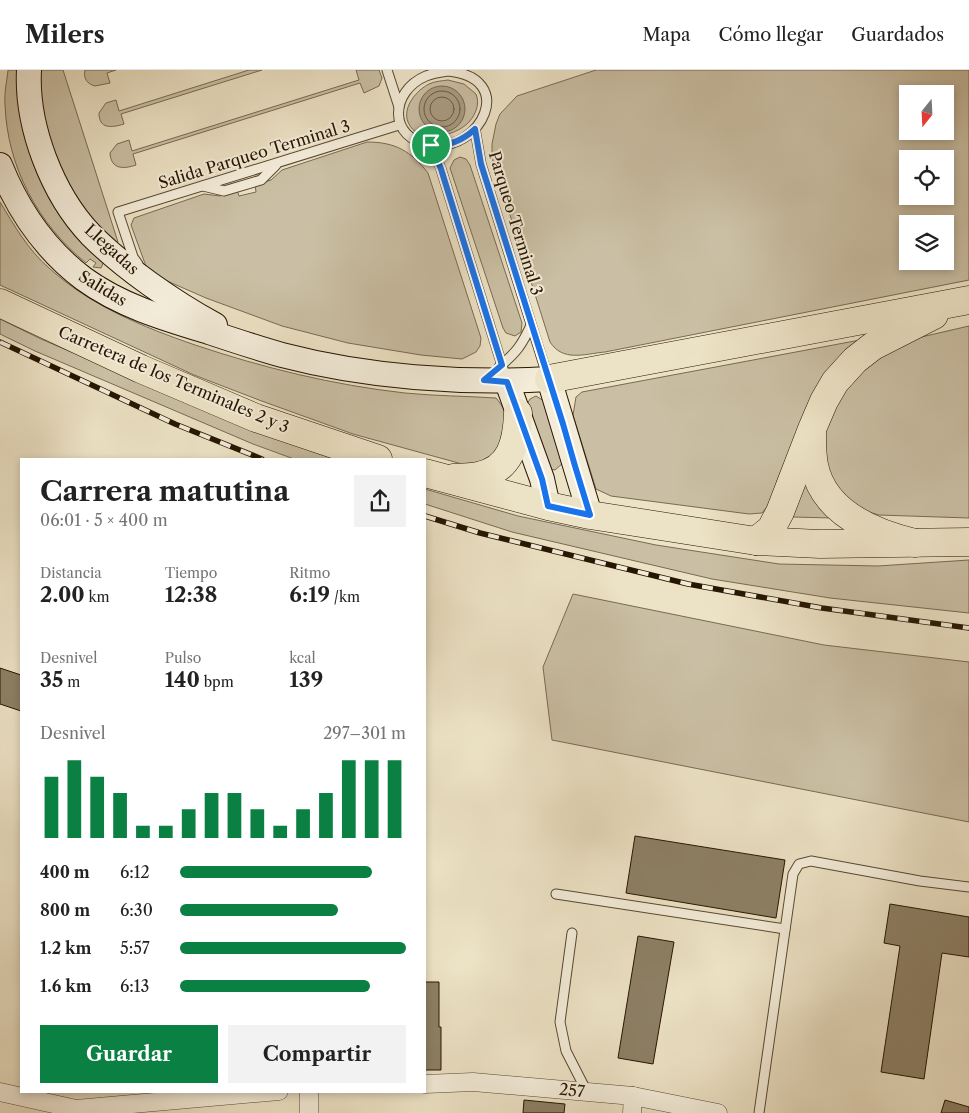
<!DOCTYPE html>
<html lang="es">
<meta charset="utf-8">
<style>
:root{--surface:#fff;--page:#f2f2f2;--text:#222;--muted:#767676;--line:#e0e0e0;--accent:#0b8043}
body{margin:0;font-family:"Libre Caslon Text",serif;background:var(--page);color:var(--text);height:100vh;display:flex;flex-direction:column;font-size:19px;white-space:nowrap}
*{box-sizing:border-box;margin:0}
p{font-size:16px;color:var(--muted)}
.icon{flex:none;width:28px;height:28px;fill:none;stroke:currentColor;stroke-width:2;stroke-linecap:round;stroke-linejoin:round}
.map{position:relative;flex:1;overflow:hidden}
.drawer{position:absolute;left:20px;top:388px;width:406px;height:635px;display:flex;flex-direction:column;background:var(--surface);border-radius:0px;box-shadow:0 2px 8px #0003}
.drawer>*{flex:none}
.needle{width:32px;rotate:198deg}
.fabs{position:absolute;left:899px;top:15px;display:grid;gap:10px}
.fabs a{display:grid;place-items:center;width:55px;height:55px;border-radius:0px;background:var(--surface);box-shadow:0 2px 8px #0003;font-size:25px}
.pin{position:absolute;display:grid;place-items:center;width:42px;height:42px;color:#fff;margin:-21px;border:2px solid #fff;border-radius:50%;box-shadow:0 1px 5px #0007}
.round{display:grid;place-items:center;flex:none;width:52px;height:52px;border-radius:0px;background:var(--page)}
.head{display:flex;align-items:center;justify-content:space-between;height:85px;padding:0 20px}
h1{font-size:28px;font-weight:800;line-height:38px}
.metrics{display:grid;grid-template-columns:repeat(3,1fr);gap:8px;height:85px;padding:5px 20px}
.metrics div{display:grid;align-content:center}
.metrics b{font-size:21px;font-weight:800}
.metrics small{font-size:14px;font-weight:400}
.metrics p{font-size:14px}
.chart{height:140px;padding:10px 20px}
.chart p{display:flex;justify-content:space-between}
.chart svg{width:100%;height:90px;margin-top:5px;stroke:var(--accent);stroke-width:6}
.primary-button{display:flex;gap:10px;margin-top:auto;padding:10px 20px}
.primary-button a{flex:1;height:58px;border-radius:0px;background:var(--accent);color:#fff;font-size:20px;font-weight:800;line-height:58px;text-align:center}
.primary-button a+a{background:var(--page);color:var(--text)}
ul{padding:0 20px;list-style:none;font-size:16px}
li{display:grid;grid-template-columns:80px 60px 1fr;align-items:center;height:38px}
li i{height:12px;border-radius:6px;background:var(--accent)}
header{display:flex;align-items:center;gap:30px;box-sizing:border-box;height:70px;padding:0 25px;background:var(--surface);border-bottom:1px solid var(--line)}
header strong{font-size:24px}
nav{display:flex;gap:28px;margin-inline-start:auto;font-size:18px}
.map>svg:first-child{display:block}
.green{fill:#cabfa4;stroke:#786a52;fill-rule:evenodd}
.water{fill:#a99c82;stroke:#75664e}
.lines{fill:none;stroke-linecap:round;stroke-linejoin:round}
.shore{stroke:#685841;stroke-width:1}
.building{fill:#8d8066;stroke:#261500}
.lane-casing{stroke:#584831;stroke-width:11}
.street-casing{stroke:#584831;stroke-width:19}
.secondary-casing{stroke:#261500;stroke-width:26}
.primary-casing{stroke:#261500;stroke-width:29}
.highway-casing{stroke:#261500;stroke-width:29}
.lane{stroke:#f3ecd9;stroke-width:9}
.street{stroke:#f3ecd9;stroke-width:18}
.secondary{stroke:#f3ecd9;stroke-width:24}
.primary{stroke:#ece2c5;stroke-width:28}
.highway{stroke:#ece2c5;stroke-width:28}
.rail-casing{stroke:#261500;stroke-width:5.5}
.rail{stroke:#f3ecd9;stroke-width:4;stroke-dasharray:11;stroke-linecap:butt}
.route-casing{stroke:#fff;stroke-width:10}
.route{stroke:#1a73e8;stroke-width:6}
.labels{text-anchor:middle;stroke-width:4;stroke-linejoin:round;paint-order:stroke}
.street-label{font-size:16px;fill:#261500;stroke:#f3ecd9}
</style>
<header>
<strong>Milers</strong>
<nav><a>Mapa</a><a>Cómo llegar</a><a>Guardados</a></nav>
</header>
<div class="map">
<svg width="969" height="1043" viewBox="0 0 969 1043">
<rect width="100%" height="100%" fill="#ece2c5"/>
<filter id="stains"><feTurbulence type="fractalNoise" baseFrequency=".004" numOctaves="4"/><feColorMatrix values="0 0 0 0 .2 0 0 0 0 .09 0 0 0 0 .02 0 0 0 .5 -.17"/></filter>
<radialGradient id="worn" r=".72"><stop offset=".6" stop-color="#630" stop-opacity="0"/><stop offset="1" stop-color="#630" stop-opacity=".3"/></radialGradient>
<g class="green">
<path d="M8,0H20L21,39L104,191L101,198L93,197L96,193L90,189L86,193C38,154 7,97 5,34C4,23 7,11 8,0Z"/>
<path d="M39,0H63L118,172L115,173C78,139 52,92 42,42C39,29 40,14 39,0Z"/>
<path d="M85,0H116L107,3L110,13L95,16C87,14 83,8 85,0Z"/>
<path d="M249,0H262L121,44L124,54C111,58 99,59 99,43L106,33L116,30L119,41Z"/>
<path d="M356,0H379L382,8L379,16L364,23L360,13L133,84L136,95C124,99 111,100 110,83L117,74L129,70L132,81L359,10Z"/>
<path d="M596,0H969V210L605,282C584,284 563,292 550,272L492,88V74L496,54L500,44L517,26ZM908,24H945V61H908ZM908,89H945V126H908ZM908,154H945V191H908Z"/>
<path d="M448,10L464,14L476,24C480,34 476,44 469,52C455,67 417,75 408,52C402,37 417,20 429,14C435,11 442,11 448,10Z"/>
<path d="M367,72C395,72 411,81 428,103L481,268L480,276L476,282L462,289L421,285L348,273L282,256L206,228L158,207L147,199L131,155L134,148L204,124L220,126L237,120L239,126L256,122L255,115L271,110L282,100Z"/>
<path d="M460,87L466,89L470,95L522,253L521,262L515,266L506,263L503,258L450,98L454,90Z"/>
<path d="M0,132C14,155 28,180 49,198C91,236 143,257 195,275C264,298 333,315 405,323C435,326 466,326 496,328C511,345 508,361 506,381L473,397L353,364L259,330L194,305L0,215Z"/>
<path d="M0,249L41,269L258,362L334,389H294L253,374L35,281L0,264Z"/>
<path d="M969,256V448L879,445L858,439L825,405L824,353L832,335L877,286L917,268Z"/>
<path d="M860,270L805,344L777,411L771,432L762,443L749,444L611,426L596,419L573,345L576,327L582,322Z"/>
<path d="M536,326L544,331L563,393L555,400L549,399L527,334L530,329Z"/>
<path d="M802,403L832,448L793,447Z"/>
<path d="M425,419L518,446L656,475L779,494L878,496L969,490V543L830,528L712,509L512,462L425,434Z"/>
<path d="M573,524L824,575L969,592V752L552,670L543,597Z"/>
</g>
<circle class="water" cx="442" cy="39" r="23"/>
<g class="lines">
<g class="shore">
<circle cx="442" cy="39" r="18"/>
<circle cx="442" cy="39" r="12"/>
</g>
</g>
<g class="building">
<path d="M0,598L21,605V641L0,634Z"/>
<path d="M635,766L785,790L776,848L626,823Z"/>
<path d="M890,834L969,847V887L942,883L924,1009L881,1002L900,876L884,873Z"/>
<path d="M638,866L674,872L653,994L618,988Z"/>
<path d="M425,912H439V957H441V1000H425Z"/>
<path d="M524,1030L565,1034L564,1043H523Z"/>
<path d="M945,1030L969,1037V1043H941Z"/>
</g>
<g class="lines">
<g class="lane-casing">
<g id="lane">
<path d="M387,0L399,37"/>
<path d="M448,1C518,8 481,82 431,75C387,69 390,21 426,6C433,3 441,2 448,1Z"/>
<path d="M475,59L481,94L548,308"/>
<path d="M431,75L441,99L506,308"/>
<path d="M203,116L224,121L261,110L276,95"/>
<path d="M138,194L133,187L118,142L399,55"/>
<path d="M499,297C516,283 522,275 531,255"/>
<path d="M556,824L785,859"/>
<path d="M572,863L560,952L566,981L587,1022"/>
<path d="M759,1043L793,804L799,794L811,791L920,811L969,817"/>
</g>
</g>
<g class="street-casing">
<g id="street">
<path d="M425,1014L473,1012L633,1026L718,1043"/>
<path d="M0,1022L76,1039L279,1021"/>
<path d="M309,1043V1021"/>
<path d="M632,1043L633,1026"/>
</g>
</g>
<g class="secondary-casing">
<g id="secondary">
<path d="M29,0C26,56 52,124 91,165C124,198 173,232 215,255"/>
<path d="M0,95C18,140 44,179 84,209C121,236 166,249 209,262C233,270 257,278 282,285C366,307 462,314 549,309L590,445"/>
<path d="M507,312L542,409L548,436"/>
</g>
</g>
<g class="primary-casing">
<g id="primary">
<path d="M0,233L141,299L256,348L378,389"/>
<path d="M425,403L548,436L590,445L756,471L820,474L969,472"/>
<path d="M454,408C462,407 471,408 478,406C511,400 517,372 518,343"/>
</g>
</g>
<g class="highway-casing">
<g id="highway">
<path d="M549,309L969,230"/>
<path d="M812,364C812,374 812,385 814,395C823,443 873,463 915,473"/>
<path d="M756,471L771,459L780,442L812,359L824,331L835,312L855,290L873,276L934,245"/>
</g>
</g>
<use href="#lane" class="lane"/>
<use href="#street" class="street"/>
<use href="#secondary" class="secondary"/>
<use href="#primary" class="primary"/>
<use href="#highway" class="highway"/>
<g class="rail-casing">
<g id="rail">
<path d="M0,272L175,354L262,389"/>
<path d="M425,446L480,463L688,514L822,538L969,558"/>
</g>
</g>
<use href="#rail" class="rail"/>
</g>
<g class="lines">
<g class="route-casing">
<path id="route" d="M475,59L481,94L563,354L575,396L590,445L548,436L542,409L507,312L484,310L502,295L441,99L431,75C449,76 462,71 475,59Z"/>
</g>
<use href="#route" class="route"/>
</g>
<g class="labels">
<g class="street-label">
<text transform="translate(254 84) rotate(-17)" y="6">Salida Parqueo Terminal 3</text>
<text transform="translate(516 153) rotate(73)" y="6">Parqueo Terminal 3</text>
<text transform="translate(112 179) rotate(42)" y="6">Llegadas</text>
<text transform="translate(103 218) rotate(31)" y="6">Salidas</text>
<text transform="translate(174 309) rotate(23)" y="6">Carretera de los Terminales 2 y 3</text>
<text transform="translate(572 1020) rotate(5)" y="6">257</text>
</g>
</g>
<rect width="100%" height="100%" filter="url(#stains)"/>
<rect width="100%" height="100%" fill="url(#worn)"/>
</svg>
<div class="fabs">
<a><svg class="needle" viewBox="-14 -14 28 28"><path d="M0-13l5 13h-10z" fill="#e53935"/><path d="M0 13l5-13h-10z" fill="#767676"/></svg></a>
<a><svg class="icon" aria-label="locate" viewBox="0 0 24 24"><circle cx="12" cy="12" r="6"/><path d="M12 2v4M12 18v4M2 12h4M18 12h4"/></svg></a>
<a><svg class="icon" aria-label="layers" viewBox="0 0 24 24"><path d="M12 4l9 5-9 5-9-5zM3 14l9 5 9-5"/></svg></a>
</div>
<div class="pin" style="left:431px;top:75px;background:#1e9e55"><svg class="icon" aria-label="arrive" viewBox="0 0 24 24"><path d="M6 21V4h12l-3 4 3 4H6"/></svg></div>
<section class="drawer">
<div class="head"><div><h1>Carrera matutina</h1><p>06:01 · 5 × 400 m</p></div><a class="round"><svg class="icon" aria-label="share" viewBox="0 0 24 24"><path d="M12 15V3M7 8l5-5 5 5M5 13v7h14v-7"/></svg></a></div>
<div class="metrics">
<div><p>Distancia</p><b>2.00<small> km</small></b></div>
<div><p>Tiempo</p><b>12:38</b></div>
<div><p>Ritmo</p><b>6:19<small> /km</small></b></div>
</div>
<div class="metrics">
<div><p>Desnivel</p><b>35<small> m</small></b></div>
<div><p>Pulso</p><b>140<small> bpm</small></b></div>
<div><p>kcal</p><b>139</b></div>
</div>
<div class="chart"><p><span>Desnivel</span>297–301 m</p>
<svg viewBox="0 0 160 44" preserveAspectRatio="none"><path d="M5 44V14M15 44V6M25 44V14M35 44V22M45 44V38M55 44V38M65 44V30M75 44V22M85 44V22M95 44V30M105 44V38M115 44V30M125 44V22M135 44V6M145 44V6M155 44V6"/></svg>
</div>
<ul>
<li><b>400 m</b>6:12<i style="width:85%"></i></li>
<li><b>800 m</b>6:30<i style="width:70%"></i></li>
<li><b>1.2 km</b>5:57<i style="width:100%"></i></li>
<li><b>1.6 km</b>6:13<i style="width:84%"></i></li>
</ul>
<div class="primary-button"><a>Guardar</a><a>Compartir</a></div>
</section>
</div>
